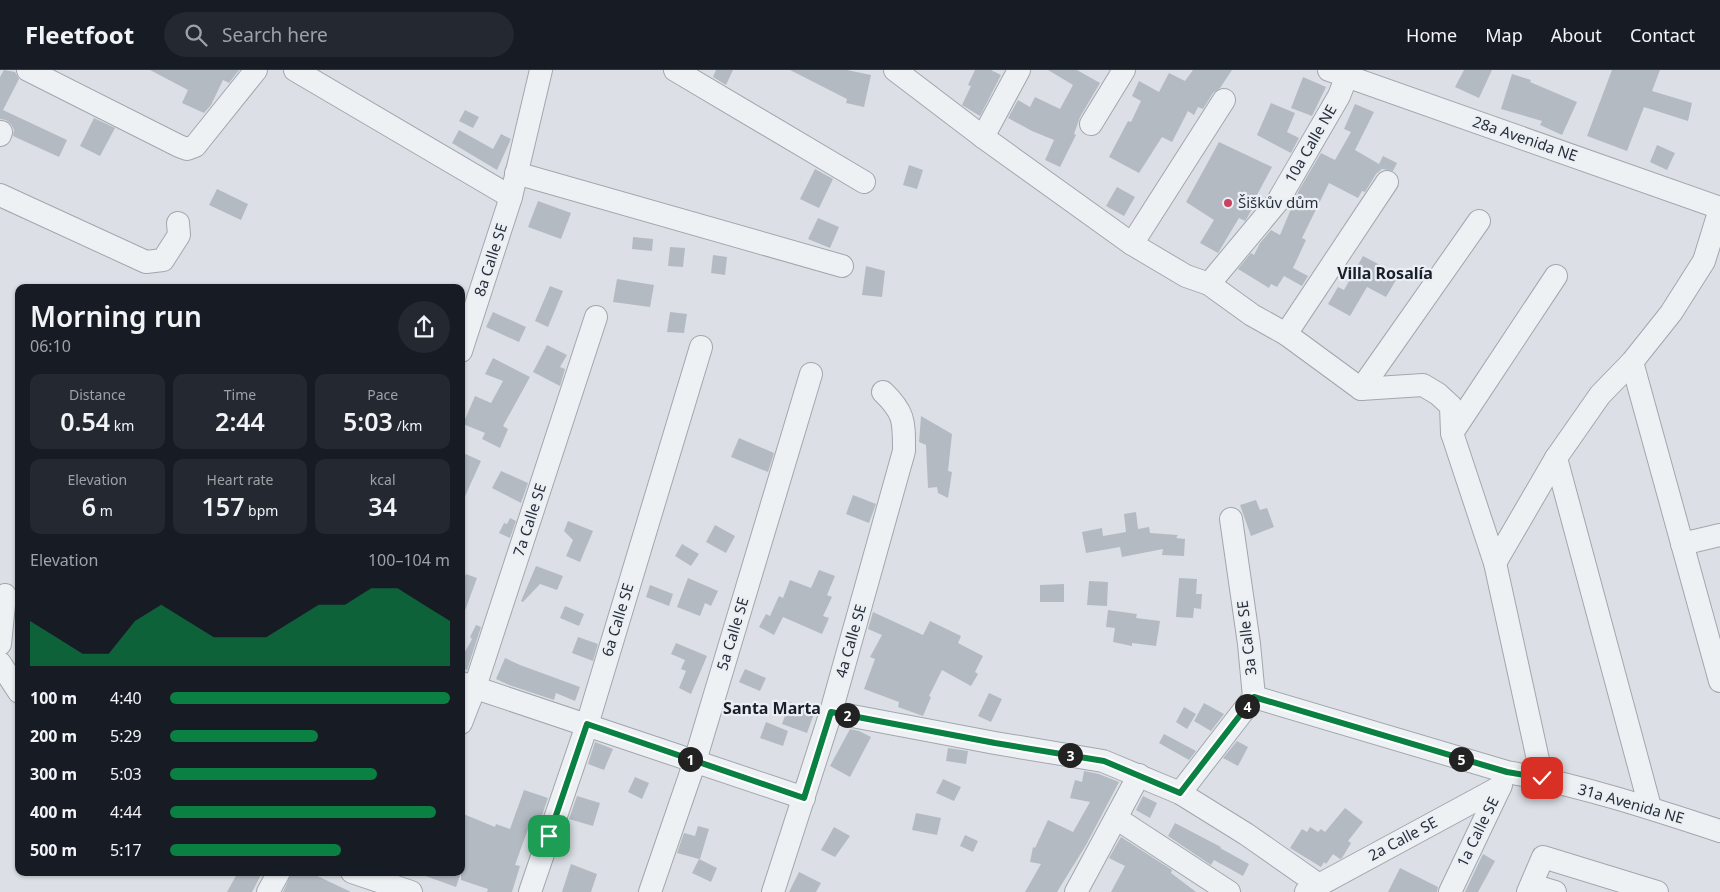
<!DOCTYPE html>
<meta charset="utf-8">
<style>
:root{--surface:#171b24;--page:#242831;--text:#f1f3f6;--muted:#9ea1a6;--line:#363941;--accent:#0b8043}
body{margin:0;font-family:"Noto Sans",sans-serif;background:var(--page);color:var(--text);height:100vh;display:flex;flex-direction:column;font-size:19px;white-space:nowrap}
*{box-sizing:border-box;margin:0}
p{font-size:16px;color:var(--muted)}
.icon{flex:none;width:28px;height:28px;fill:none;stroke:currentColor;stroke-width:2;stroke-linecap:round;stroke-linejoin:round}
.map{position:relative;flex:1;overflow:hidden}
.side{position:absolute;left:15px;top:214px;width:450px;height:592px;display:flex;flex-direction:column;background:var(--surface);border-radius:10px;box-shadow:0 1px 4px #0004}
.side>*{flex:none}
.pin{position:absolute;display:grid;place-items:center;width:42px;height:42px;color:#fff;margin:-21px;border-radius:10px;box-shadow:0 2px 8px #0006}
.km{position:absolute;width:25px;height:25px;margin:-12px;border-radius:50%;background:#222;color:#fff;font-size:14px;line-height:25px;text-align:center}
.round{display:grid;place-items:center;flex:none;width:52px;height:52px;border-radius:26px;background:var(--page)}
.head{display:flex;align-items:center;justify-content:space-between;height:85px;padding:0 15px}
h1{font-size:28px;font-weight:600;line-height:38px}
.figures{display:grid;grid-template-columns:repeat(3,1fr);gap:8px;height:85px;padding:5px 15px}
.figures div{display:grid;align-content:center;border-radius:10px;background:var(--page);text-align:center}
.figures b{font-size:25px;font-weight:600}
.figures small{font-size:14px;font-weight:400}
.figures p{font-size:14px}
.chart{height:140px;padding:10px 15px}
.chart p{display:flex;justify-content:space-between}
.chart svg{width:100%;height:90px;margin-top:5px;fill:var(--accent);opacity:.7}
ul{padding:0 15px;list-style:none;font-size:16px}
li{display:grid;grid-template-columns:80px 60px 1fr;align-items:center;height:38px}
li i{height:12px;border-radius:6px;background:var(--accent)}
header{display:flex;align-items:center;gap:30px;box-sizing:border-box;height:70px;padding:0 25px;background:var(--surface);border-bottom:1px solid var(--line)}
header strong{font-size:24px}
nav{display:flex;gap:28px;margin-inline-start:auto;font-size:18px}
.search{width:350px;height:45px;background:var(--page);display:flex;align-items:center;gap:12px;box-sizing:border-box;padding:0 18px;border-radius:28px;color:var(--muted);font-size:19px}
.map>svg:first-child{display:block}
.building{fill:#b3bac2}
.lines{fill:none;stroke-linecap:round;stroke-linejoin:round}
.minor-casing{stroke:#a2a7af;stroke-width:24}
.minor{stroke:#eef1f4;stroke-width:22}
.route-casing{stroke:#fff;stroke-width:10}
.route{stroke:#0b8043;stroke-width:6}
.poi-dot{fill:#c9425f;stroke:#ebeff3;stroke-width:2}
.labels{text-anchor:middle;stroke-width:4.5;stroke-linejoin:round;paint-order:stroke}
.street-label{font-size:15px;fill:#262f3b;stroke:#ebeff3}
.poi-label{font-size:15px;fill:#262f3b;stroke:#ebeff3;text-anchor:start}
.neighbourhood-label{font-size:16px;font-weight:bold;fill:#19202c;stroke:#ebeff3}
</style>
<header>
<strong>Fleetfoot</strong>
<div class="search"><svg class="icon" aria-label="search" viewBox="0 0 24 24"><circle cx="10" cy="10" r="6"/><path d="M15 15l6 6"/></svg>Search here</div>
<nav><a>Home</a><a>Map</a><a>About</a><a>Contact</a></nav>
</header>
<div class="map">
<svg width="1720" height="822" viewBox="0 0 1720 822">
<rect width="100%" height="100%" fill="#dce0e6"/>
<g class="building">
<path d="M4,0L15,2L19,9L3,40L67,70L59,87L13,66L14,60L11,54L6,50L0,49V7Z"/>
<path d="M150,0H239L229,13L223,10L211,35L204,43L182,33L188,20Z"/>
<path d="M716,0H733L726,15L713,7Z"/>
<path d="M790,0H847L871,5L864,37L846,33L847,29Z"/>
<path d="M975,0H991L1001,5L980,46L962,35L971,16L968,15Z"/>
<path d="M1048,0H1077L1100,13L1080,47L1074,64L1076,65L1060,97L1045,90L1054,70L1032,61L1008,48L1018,30L1030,37L1035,27L1060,39L1073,15Z"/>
<path d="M1193,0H1232L1220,18L1213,23L1203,39L1198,37L1194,45L1188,41L1172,72L1162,67L1139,103L1109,87L1128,51L1131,52L1141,31L1132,26L1139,11L1159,22L1169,3L1185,11Z"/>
<path d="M1464,0H1492L1479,28L1455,17Z"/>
<path d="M1612,0H1660L1652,21L1692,33L1688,51L1644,37L1627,81L1587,66Z"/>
<path d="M1512,4L1531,10L1530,12L1577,32L1562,65L1540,55L1542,51L1501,39Z"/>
<path d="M1303,7L1326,17L1312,46L1291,38Z"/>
<path d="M1271,33L1295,43L1287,62L1299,68L1291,83L1257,65Z"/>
<path d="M1355,34L1374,42L1355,80L1379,94L1383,86L1397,93L1393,101L1382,99L1376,104L1365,122L1362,121L1358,128L1329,113L1302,168L1306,170L1293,198L1308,206L1302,216L1284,206L1277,217L1271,214L1269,218L1238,199L1251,183L1254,185L1260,173L1271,160L1280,165L1299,120L1321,83L1335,90L1351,62L1344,59Z"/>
<path d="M465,40L479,47L473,58L459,51Z"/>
<path d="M94,48L115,58L100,86L80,76Z"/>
<path d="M459,60L493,79L501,64L511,69L497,100L452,73Z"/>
<path d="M1219,72L1272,97L1251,136L1253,137L1247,148L1245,151L1239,148L1218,183L1200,173L1214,150L1186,132Z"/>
<path d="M1657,75L1675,83L1667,100L1650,92Z"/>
<path d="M909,95L923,100L917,119L903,115Z"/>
<path d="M815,99L833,109L819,138L800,129Z"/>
<path d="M1117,117L1135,127L1124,146L1106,136Z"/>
<path d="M217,119L248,134L241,150L209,135Z"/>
<path d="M538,131L571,143L561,169L528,157Z"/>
<path d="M818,148L839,157L830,178L808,169Z"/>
<path d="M633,167L653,169L652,181L632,179Z"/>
<path d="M670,177L685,178L683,197L668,196Z"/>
<path d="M713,185L727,187L725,205L711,203Z"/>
<path d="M1363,186L1399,205L1386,227L1367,217L1350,246L1328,234L1338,217L1344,220Z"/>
<path d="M866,196L885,201L882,227L862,225Z"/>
<path d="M617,209L654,215L650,237L613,232Z"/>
<path d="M550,216L563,221L548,257L535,251Z"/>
<path d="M493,242L526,257L519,272L486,257Z"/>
<path d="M670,242L687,244L684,263L667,262Z"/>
<path d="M547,275L567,285L560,297L565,299L560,316L533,302Z"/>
<path d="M493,288L530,307L503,356L508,359L500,378L482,369L485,363L463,354L475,326L491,333L503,311L485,304Z"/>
<path d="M921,346L952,364L948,401L952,402L948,428L938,423L937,417L928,418L926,375L919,372Z"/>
<path d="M739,368L774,383L768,402L731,387Z"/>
<path d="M461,382L481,391L461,435Z"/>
<path d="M501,401L528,413L521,433L492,418Z"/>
<path d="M853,425L876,434L869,453L846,444Z"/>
<path d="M1256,430L1260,440L1267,438L1274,457L1251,466L1240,435Z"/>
<path d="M1136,442L1138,459L1149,457L1150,463L1178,465L1176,468L1185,469L1184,486L1162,485L1163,479L1122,487L1120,477L1086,483L1082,462L1102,458L1103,466L1126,462L1124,444Z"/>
<path d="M510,448L516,451L510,468L499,463L504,453L507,454Z"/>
<path d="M568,451L593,461L580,492L566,486L573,470L564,461Z"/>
<path d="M715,455L735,466L726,483L706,472Z"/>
<path d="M682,474L699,484L691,496L675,486Z"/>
<path d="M536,496L563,506L557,520L540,514L523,532L521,531Z"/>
<path d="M819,500L835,506L827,525L832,527L823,546L829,548L822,564L783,547L774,565L759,557L766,544L770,546L779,526L783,528L790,510L811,518Z"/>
<path d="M466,504L477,508L463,546H461V517Z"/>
<path d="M688,508L718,521L711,536L705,533L700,546L677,537Z"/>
<path d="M1179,508L1197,509L1196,524H1202L1201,539L1194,538L1193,548L1176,547Z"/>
<path d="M1089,511L1108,512L1107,536L1087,535Z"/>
<path d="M1064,514V532H1040V515Z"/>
<path d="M650,515L673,524L669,536L646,527Z"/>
<path d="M565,536L584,544L579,556L560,548Z"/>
<path d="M1108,540L1137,544L1136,548L1160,551L1156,576L1132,573V576L1113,572L1115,558L1106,557Z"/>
<path d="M873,542L923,565L930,551L961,566L958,573L983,586L975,602L978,604L971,616L942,600L929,626L931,627L923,646L898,637L899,632L864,619L875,589L870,587L882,565L868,559Z"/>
<path d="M476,555L481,557L467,600L461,598V589L472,569L470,567Z"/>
<path d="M578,567L598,574L593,591L572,583Z"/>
<path d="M676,573L707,586L691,624L679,618L686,601L681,599L685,590L671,584Z"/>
<path d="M505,588L520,595L580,617L575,631L556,623L554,630L509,615L496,609Z"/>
<path d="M745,599L766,608L760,621L739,612Z"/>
<path d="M989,623L1002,629L991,652L978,646Z"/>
<path d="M790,632L815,641L807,663L782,654Z"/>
<path d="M1204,633L1224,644L1211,661L1194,651Z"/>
<path d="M1184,637L1196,644L1187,659L1176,652Z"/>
<path d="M766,652L788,661L783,676L760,668Z"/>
<path d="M850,659L859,661L871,667L850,707L830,696Z"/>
<path d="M1164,664L1196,681L1189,690L1159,673Z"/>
<path d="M1237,671L1248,677L1238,696L1223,688Z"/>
<path d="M595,672L613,679L604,700L588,694Z"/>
<path d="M948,678L968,681L966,694L946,691Z"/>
<path d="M1084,701L1099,704L1119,712L1086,775L1057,822H1025L1041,794L1030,792L1033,777L1035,778L1048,750L1073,762L1090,732L1070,728L1075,710L1082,712Z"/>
<path d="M635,707L649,713L642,729L628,722Z"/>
<path d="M943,709L961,717L954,731L936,723Z"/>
<path d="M524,720L548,728L540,751L532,748L515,795L520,796L512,822H487L488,819L461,810V803L456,817L420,804V802H461V743L495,757L496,754L510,759Z"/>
<path d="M577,726L600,733L593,756L569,749Z"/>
<path d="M1143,726L1157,733L1150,748L1136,740Z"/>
<path d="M1345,738L1363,752L1348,771L1351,773L1342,788L1340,789L1333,784L1326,794L1324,792L1321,797L1290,778L1302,759L1307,762L1310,757L1318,762L1321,759L1325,762Z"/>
<path d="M916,743L941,748L937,765L912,760Z"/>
<path d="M1175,753L1221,777L1220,778L1249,794L1243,806L1214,790L1211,795L1168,766Z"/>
<path d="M698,756L709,759L700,789H699L717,798L711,812L692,803L699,789L677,783L684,763L695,766Z"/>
<path d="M834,757L850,766L835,787L821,780Z"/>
<path d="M965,765L978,771L973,782L960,776Z"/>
<path d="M1121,767L1172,800L1171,803L1196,822H1111L1125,796L1109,788Z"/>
<path d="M1483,784L1495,791L1478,822H1465Z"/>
<path d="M571,794L597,804L591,822H562Z"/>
<path d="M1400,798L1438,817L1437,822H1388Z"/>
<path d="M238,802H264L262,803L252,822H227Z"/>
<path d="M292,802H309L351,822H283Z"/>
<path d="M799,802L821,813L816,822H789Z"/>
</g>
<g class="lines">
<g class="minor-casing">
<g id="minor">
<path d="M28,0L179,76L187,79L195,76L256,0"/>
<path d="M295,0L511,127"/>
<path d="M675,0L864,112"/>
<path d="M895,0L983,67L1132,174L1186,206L1209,214L1252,245L1286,264L1361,319L1423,315L1438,324L1451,336L1452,363L1495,493L1542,708"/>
<path d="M1329,0L1720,138"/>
<path d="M1091,54L1124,0"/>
<path d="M0,65L1,62"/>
<path d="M983,67L1019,0"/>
<path d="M516,103L842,196"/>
<path d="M0,125L146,192L163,190L179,165L178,153"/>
<path d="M1132,174L1224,30"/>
<path d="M1209,214L1278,131L1339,26L1349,0"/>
<path d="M1286,264L1387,112"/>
<path d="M461,281L511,127L541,0"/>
<path d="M1632,292L1720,611"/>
<path d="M1361,319L1479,151"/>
<path d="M1452,363L1556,206"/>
<path d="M1556,388L1650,737"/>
<path d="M1682,474L1720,465"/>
<path d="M1495,493L1556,388L1600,325L1632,292L1671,243L1704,191L1720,139"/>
<path d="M0,574L5,525"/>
<path d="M0,593L19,622"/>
<path d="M461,613L804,728"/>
<path d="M1254,627L1507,702C1580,715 1650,738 1720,761"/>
<path d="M831,642L995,673L1103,691L1180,723L1246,764L1319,815"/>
<path d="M461,653L475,617L596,247"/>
<path d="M1180,723L1254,627L1249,574L1231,449"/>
<path d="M1116,748L1229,822"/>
<path d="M352,802L411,822"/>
<path d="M1532,815L1555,822"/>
<path d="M268,822L279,802"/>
<path d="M530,822L587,655L701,277"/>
<path d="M650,822L695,691L811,304"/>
<path d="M773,822L831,642L904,381C904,352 905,343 883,322"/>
<path d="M1076,822L1139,705"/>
<path d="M1306,822L1500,717"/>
<path d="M1450,822L1501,715"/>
<path d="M1528,822L1543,787L1657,822"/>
</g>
</g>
<use href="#minor" class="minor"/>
</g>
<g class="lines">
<g class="route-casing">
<path id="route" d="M549,766L587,654L804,728L831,642L995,673L1104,691L1180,723L1254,627L1507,702L1542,708"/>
</g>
<use href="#route" class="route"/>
</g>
<circle class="poi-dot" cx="1228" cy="133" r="5"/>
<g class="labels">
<g class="street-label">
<text transform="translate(1525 69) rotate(19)" y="5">28a Avenida NE</text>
<text transform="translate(1311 74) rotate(-60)" y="5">10a Calle NE</text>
<text transform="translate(491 190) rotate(-72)" y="5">8a Calle SE</text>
<text transform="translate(530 450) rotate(-72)" y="5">7a Calle SE</text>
<text transform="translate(618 550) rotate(-73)" y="5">6a Calle SE</text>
<text transform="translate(733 564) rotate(-73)" y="5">5a Calle SE</text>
<text transform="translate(1247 568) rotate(-97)" y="5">3a Calle SE</text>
<text transform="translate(851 571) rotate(-74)" y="5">4a Calle SE</text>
<text transform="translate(1631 734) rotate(16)" y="5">31a Avenida NE</text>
<text transform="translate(1478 762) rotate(-64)" y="5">1a Calle SE</text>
<text transform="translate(1403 769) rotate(-28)" y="5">2a Calle SE</text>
</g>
<g class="poi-label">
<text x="1238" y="138">Šiškův dům</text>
</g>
<g class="neighbourhood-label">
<text x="1385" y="209">Villa Rosalía</text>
<text x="772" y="644">Santa Marta</text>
</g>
</g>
</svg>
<div class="pin" style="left:549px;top:766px;background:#1e9e55"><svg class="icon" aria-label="arrive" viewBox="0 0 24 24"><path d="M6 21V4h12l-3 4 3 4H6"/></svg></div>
<div class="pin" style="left:1542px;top:708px;background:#d93025"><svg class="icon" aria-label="check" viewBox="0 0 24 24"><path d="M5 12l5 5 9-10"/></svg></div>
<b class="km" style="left:690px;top:689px">1</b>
<b class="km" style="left:847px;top:645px">2</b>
<b class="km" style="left:1070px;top:685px">3</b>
<b class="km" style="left:1247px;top:636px">4</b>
<b class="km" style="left:1461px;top:689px">5</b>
<section class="side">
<div class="head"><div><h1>Morning run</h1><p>06:10</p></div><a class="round"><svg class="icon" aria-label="share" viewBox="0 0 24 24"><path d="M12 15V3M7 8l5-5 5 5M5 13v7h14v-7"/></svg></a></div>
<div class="figures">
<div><p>Distance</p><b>0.54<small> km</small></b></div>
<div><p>Time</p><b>2:44</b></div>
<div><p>Pace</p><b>5:03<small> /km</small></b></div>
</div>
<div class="figures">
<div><p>Elevation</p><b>6<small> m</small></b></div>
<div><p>Heart rate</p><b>157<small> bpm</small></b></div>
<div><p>kcal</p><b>34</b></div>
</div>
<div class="chart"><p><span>Elevation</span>100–104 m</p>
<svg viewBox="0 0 160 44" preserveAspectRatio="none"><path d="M0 44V22L10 30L20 38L30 38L40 22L50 14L60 22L70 30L80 30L90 30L100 22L110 14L120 14L130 6L140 6L150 14L160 22V44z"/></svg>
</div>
<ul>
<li><b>100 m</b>4:40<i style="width:100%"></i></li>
<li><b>200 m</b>5:29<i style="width:53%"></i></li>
<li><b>300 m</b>5:03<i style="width:74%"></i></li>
<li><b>400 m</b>4:44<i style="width:95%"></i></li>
<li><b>500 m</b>5:17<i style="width:61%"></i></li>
</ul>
</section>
</div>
